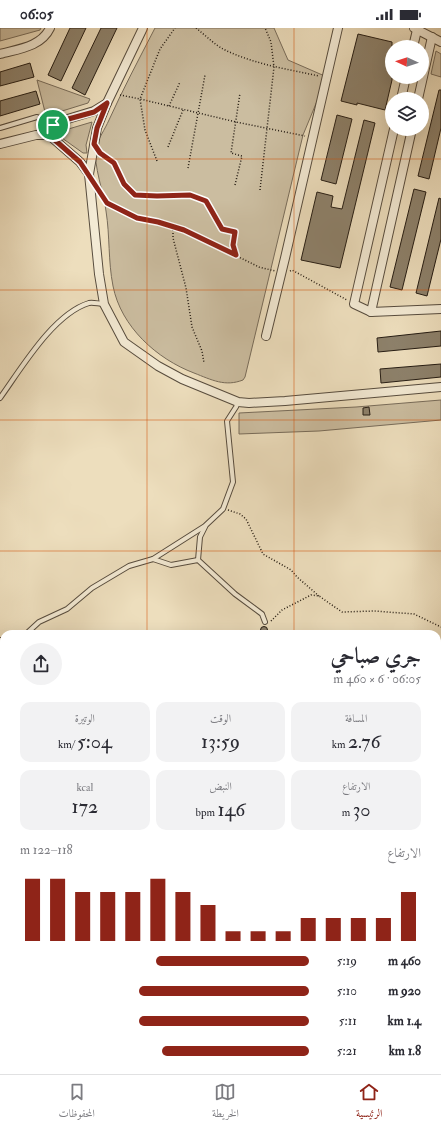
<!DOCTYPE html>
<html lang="ar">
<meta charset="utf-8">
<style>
:root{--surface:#fff;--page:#f2f2f3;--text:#2b2b33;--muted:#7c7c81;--line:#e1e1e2;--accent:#8f2418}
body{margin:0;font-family:"IM FELL Double Pica",Amiri,serif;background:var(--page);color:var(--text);direction:rtl;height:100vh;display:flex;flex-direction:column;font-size:15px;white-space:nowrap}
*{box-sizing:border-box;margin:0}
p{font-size:13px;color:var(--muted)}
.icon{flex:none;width:22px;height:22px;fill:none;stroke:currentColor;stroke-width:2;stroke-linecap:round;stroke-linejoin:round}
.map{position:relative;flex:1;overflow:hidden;direction:ltr}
.details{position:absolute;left:0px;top:602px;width:441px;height:444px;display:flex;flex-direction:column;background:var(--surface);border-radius:12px 12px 0 0;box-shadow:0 4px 16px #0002;direction:rtl}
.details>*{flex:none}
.needle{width:26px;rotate:273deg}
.buttons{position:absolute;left:385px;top:12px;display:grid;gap:8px}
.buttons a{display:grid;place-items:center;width:44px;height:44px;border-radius:50%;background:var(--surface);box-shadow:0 4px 16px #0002;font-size:20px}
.pin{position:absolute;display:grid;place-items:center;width:34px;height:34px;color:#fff;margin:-17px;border:2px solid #fff;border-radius:50%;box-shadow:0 1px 4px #0007}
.round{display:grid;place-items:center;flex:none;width:42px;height:42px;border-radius:21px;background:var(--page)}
.summary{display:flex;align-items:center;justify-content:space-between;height:68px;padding:0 20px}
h1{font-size:22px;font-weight:600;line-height:30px}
.figures{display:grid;grid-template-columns:repeat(3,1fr);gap:6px;height:68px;padding:4px 20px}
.figures div{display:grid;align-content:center;border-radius:10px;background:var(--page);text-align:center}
.figures b{font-size:20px;font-weight:600}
.figures small{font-size:11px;font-weight:400}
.figures p{font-size:11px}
.chart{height:112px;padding:8px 20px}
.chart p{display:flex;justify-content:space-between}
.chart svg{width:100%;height:72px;margin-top:4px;stroke:var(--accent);stroke-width:6}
ul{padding:0 20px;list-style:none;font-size:13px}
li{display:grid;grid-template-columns:64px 48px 1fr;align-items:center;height:30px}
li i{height:10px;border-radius:5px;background:var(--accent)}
.status{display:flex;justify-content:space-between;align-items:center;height:28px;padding:0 20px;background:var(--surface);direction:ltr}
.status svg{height:11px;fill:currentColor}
.dock{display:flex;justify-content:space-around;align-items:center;height:56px;border-top:1px solid var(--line);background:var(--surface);font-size:11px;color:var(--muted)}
.dock a{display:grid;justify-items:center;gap:2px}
.dock .current{color:var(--accent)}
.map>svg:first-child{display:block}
.green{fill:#cbbda0;stroke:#786c5a}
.building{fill:#8d816b;stroke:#251c13}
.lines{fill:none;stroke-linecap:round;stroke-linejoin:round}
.lane-casing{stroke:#574c3e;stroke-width:6}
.street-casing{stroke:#574c3e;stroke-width:10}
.path{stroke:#251c13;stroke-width:1.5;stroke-dasharray:1 2;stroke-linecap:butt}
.lane{stroke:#f3ead4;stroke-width:4}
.street{stroke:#f3ead4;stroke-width:8}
.route-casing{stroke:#fff;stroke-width:8}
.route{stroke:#8f2418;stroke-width:5}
.grid{fill:none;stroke:#d4530d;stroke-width:1;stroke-opacity:0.55}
</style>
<div class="status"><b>06:05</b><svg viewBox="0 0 49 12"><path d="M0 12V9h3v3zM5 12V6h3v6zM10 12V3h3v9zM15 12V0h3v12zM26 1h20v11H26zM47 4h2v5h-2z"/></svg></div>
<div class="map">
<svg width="441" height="1046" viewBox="0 0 441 1046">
<rect width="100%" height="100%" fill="#eddebd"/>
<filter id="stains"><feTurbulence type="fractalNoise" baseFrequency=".005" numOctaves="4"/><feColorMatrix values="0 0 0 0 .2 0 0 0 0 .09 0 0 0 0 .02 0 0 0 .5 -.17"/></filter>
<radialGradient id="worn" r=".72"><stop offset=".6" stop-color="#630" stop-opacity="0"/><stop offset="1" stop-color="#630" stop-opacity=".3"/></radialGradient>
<g class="green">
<path d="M0,0H41L40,2L0,13Z"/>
<path d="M155,0H274L288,32L327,49L303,107L245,349L243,352C225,359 212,352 194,345C157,331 121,299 113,258C108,233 110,208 106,183C104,165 93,137 96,120C98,111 105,101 109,92C123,61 139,31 155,0Z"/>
<path d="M436,23L441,26V49L431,46Z"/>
<path d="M37,52L90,71L88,75L46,88Z"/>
<path d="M92,94L86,117L87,125H83L55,105Z"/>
<path d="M441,372V392L319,403L239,406V385L356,379Z"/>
</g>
<g class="building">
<path d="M70,0H86L61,53L48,47Z"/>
<path d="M101,0H117L85,67L72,60Z"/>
<path d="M358,6L392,14V52L385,82L357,75V77L341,73Z"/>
<path d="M30,35L34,49L0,58V44Z"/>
<path d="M439,62H441V100L429,151L418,148Z"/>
<path d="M36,63L40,76L0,88V73Z"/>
<path d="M337,87L352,91L336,156L321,152Z"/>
<path d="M364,92L375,95L340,240L301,232L317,164L333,168L331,179L342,181Z"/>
<path d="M414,161L426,164L402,262L390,259Z"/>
<path d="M439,170L441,171V211L427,268L416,265Z"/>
<path d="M441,303V318L378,324L377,310Z"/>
<path d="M441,336V349L381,355L380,341Z"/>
<path d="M369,379L370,387H363V380Z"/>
<circle cx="264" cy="602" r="3.5"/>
</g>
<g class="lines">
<g class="lane-casing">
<g id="lane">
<path d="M0,100L37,89L53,97"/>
<path d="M0,370C21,341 53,286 89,275C93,274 99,276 104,276"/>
<path d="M153,531L205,498"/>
<path d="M198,532L200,509L206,497L223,481L233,454L227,393L236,379L238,374"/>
<path d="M26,606L39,594L67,581L92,560L129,538L153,531L171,537L198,532L235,566L262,586L265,594"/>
<path d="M0,612H4"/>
</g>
</g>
<g class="street-casing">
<g id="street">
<path d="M414,0L441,14"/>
<path d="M413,19L417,2"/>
<path d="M0,26C18,21 41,19 50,0"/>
<path d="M401,71L406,49"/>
<path d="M418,71L432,9"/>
<path d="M107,75L97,100L89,146L99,246L104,276L124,314L158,338L182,351L238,374L249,375L285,373L441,359"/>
<path d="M394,101L354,276L371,284L441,281"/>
<path d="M49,107L80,134L89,146"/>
<path d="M0,116L36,107H49L53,97L61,93L94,83L107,75L143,0"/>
<path d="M371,284L412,101"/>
<path d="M266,308L285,230L338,0"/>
<path d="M437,741L441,740"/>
<path d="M437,820L441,818"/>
<path d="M440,886H441"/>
<path d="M437,916L441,917"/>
<path d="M437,1038H441"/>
<path d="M231,1042V1046"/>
<path d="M370,1042V1046"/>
<path d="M416,1042V1046"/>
<path d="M167,1046H168"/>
<path d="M292,1046L364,1042"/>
</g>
</g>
<g class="path">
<path d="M196,0C205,7 214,16 223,21C253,36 287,41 319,48"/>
<path d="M120,67L140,71L236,94L305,108"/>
<path d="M169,78L180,54"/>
<path d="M168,119L183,82"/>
<path d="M100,125L114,135L124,156L135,167L157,168L190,167L205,173L222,201L235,204L233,217L236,227"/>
<path d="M157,133L145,102L140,71L160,21L175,0"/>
<path d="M188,140L205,47"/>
<path d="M235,157L242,128L231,125L240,65"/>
<path d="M260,162L274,39L271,14L265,0"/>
<path d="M99,163L107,175L137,190L158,194L184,202L259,239L275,243"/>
<path d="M173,199V210L186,260L192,299L202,323L204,335"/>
<path d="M290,243L292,242L347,272"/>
<path d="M228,482L240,486L246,491L263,526L291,542L297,549L319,568"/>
<path d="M271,593L282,582L311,567L319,568L342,584L374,583L414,586L441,599"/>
<path d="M0,642H4"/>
<path d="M0,690L4,692"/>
<path d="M0,981L4,983"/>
<path d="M120,1042L128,1046"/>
</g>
<use href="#lane" class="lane"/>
<use href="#street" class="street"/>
</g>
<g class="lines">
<g class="route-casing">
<path id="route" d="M107,75L97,100L94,116L100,125L114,135L124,156L135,167L157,168L190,167L206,173L222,201L235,204L233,217L236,227L184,202L158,194L137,190L107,175L80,134L49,107L53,97L61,93L94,84Z"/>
</g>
<use href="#route" class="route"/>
</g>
<path class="grid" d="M147,0V606M294,0V606M0,131H441M0,262H441M0,392H441M0,523H441M0,654H4M437,654H441M0,784H4M437,784H441M0,915H4M437,915H441M147,1042V1046M294,1042V1046"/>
<rect width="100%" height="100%" filter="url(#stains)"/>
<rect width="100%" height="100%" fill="url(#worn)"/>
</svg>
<div class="buttons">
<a><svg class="needle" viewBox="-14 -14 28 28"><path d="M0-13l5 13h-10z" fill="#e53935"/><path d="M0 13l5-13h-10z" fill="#7c7c81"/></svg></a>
<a><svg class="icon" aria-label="layers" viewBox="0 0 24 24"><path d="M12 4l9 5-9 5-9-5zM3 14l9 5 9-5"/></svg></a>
</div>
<div class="pin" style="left:53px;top:97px;background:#1e9e55"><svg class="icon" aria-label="arrive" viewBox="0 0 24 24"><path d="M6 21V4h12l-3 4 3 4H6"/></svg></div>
<section class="details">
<div class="summary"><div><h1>جري صباحي</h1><p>06:05 · 6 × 460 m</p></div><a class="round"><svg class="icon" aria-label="share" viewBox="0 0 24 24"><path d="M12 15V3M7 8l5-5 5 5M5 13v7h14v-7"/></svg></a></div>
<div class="figures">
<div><p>المسافة</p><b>2.76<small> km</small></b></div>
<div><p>الوقت</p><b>13:59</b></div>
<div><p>الوتيرة</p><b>5:04<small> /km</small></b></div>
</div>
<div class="figures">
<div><p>الارتفاع</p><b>30<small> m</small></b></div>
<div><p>النبض</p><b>146<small> bpm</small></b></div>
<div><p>kcal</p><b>172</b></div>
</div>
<div class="chart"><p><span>الارتفاع</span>118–122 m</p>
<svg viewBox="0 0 160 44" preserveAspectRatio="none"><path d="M5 44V6M15 44V6M25 44V14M35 44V14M45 44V14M55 44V6M65 44V14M75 44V22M85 44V38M95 44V38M105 44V38M115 44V30M125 44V30M135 44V30M145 44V30M155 44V14"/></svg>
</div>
<ul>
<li><b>460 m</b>5:19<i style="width:53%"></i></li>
<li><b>920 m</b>5:10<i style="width:59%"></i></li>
<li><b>1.4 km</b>5:11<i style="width:59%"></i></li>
<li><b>1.8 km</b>5:21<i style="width:51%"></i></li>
</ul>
</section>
</div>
<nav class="dock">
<a class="current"><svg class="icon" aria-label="home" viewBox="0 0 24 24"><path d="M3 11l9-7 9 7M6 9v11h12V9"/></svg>الرئيسية</a>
<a><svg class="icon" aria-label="map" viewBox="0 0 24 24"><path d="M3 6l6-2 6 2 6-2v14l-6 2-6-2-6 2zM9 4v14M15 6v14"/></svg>الخريطة</a>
<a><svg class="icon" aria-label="saved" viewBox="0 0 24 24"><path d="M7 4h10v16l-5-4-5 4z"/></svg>المحفوظات</a>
</nav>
